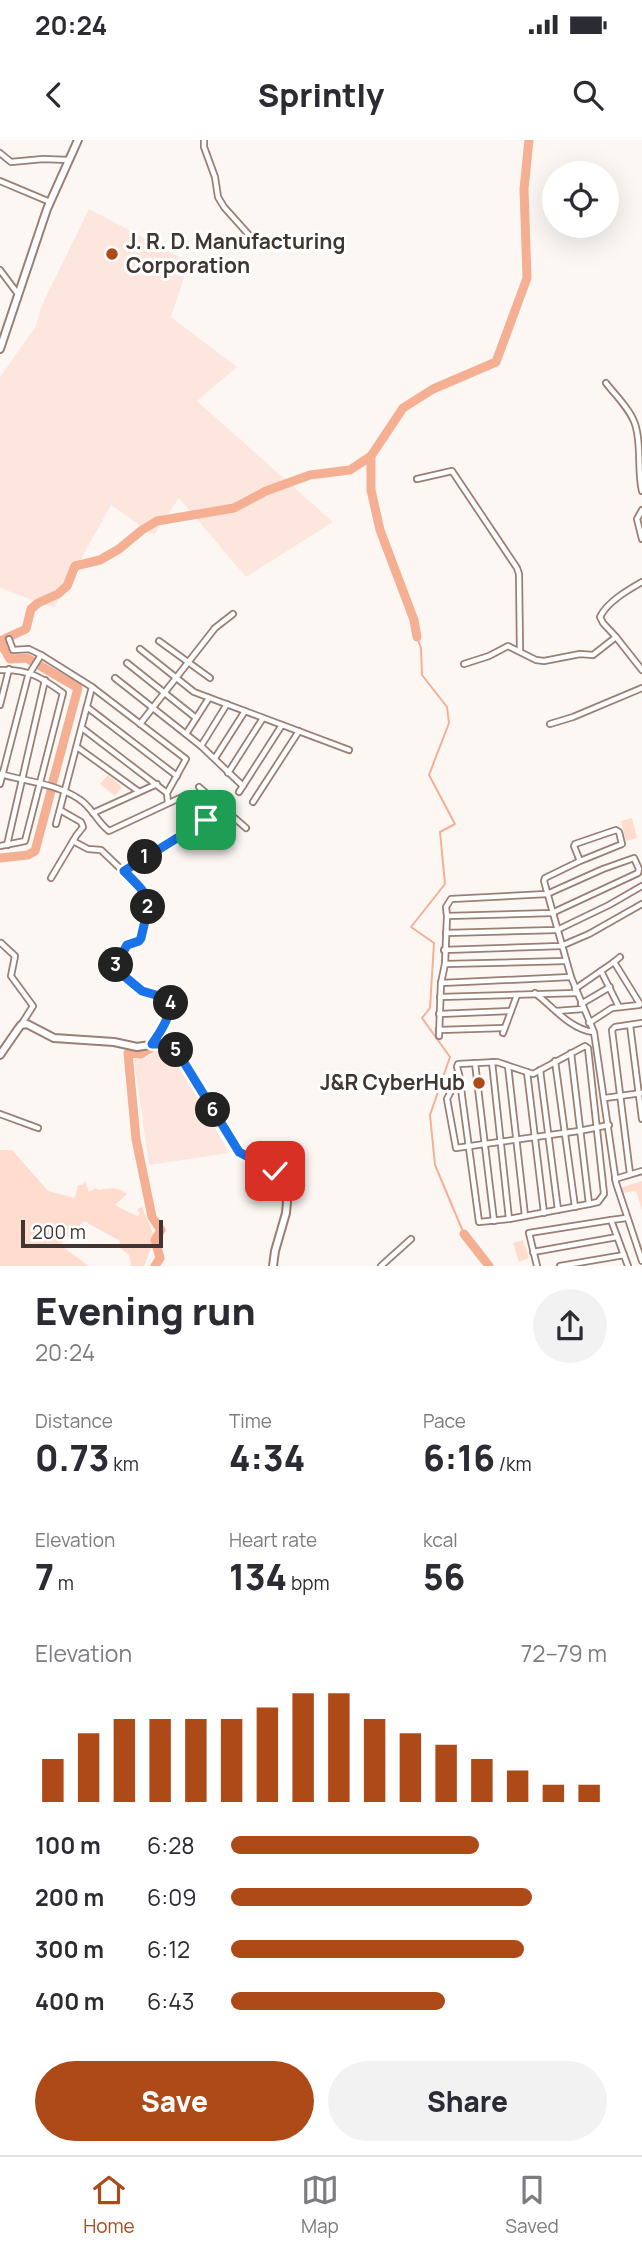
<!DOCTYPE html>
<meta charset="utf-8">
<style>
:root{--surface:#fff;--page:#f2f2f3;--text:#2b2b33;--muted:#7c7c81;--line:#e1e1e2;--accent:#ae4a18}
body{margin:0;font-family:Manrope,sans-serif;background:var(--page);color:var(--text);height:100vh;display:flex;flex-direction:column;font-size:26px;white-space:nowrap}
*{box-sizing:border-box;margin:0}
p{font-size:23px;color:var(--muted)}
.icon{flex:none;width:38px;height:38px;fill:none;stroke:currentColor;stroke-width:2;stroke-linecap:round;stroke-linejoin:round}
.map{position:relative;height:1126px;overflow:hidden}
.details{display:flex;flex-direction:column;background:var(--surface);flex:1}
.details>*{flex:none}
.buttons{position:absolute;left:542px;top:21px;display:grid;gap:14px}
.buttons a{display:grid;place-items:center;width:77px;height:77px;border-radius:50%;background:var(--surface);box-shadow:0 7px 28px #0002;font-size:35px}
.scale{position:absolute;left:21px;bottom:18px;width:142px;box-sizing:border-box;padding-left:7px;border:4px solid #403530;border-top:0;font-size:19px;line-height:24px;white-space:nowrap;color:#403530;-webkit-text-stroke:5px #fff;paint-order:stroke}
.pin{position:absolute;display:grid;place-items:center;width:60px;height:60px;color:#fff;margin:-30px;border-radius:14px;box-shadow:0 4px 10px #0006}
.km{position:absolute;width:35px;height:35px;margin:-18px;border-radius:50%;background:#222;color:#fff;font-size:19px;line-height:35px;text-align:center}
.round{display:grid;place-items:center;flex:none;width:74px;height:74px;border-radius:37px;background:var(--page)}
.summary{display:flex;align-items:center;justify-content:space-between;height:119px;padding:0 35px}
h1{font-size:38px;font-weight:800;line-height:52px}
.stats{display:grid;grid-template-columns:repeat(3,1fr);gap:10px;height:119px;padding:7px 35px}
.stats div{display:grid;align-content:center}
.stats b{font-size:35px;font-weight:800}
.stats small{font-size:19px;font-weight:400}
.stats p{font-size:19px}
.chart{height:196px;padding:14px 35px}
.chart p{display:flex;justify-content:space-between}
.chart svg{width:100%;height:126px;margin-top:7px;stroke:var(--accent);stroke-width:6}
.button{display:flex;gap:14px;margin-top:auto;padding:14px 35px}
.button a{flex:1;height:80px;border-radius:42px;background:var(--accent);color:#fff;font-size:28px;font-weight:800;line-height:80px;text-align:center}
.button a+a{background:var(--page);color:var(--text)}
ul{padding:0 35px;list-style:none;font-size:23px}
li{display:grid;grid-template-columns:112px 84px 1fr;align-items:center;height:52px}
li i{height:18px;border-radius:9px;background:var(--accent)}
.status{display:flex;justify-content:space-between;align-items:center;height:49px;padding:0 35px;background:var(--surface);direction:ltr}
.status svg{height:19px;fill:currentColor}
header{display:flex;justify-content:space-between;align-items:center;height:91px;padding:0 35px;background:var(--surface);font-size:32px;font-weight:800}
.menu{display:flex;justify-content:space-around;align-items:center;height:98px;border-top:2px solid var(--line);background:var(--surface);font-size:19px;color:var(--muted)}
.menu a{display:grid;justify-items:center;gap:4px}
.menu .active{color:var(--accent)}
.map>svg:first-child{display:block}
.built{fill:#fde6dd}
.green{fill:#ffdcce}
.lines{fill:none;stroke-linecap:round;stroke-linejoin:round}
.stream{stroke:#f5b094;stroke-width:2}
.river{stroke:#f5b094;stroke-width:9}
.street-casing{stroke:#997f74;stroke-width:8}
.secondary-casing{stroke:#997f74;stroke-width:10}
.street{stroke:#fff;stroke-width:4.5}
.secondary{stroke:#fff;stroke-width:6}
.route-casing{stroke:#fff;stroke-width:14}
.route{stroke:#1a73e8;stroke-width:9}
.poi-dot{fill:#ae4a18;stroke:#fff;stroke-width:2.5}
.labels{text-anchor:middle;stroke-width:6;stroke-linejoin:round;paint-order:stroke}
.poi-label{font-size:21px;font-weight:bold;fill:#403530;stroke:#fff;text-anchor:start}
</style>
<div class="status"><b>20:24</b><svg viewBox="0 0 49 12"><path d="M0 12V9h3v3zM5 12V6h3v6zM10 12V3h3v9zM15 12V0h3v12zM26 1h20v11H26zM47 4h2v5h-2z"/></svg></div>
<header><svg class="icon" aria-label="back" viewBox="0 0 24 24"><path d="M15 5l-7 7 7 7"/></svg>Sprintly<svg class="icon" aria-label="search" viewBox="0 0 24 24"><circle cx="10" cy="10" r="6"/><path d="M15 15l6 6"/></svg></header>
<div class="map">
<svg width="642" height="1126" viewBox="0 0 642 1126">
<rect width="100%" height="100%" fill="#fdf7f4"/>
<g class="built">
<path d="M89,69L189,122L171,177L237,227L197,261L333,382L246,437L179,358L154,395L111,365L54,468L0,448V237L36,186L41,167Z"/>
<path d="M160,909L170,913L176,918L229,1013L149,1025L134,919L146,917Z"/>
</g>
<g class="green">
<path d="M108,635L122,647L115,656L100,644Z"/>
<path d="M632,678L637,698L626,701L621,681Z"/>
<path d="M0,1010H12L48,1051L75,1058L78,1045H82L85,1041L89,1052L96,1048L98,1050C108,1048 119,1046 127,1054L115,1065L137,1076L140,1074L137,1069L142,1067L155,1098L144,1126H131L129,1115L119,1107L120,1101L84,1081C77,1090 67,1096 60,1105L89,1126H0Z"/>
<path d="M642,1041V1070L636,1051L621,1053L620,1048Z"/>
<path d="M523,1100L529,1118L519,1122L513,1103Z"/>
</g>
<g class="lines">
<path class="stream" d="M417,497L421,508L422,535L447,567L449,583L429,635L455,684L440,692L445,744L411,787L434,803L430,868L422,878L450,917L430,975L435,1025L464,1094"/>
<g class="river">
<path d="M417,497L414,480L380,390L371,350V316L403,268L433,249L496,222L527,138L524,49L529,0"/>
<path d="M52,645L78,548L27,518L10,519L3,507L2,500L26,489L31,469L38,463L58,454L67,446L75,426L100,420L119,409L142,390L157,381L234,368L266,351L310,335L350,330L371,316"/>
<path d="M0,718L28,715L35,711L51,651"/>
<path d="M151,908L141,914L128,913L136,999L152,1077L161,1090L155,1100L160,1118L155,1126"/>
<path d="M464,1094L489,1126"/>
</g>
<g class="street-casing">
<g id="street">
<path d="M204,0V7L215,37L218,57L224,67L249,95L256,99L286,102"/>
<path d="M0,13L11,22L43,19L69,20"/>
<path d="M0,41L50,62"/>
<path d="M0,130L18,154"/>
<path d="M606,243C616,256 630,269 635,284C642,304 637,330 642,351"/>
<path d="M417,339L452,331L517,428L519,434L520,511"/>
<path d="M642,370L637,379L642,399"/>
<path d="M642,442C628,450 607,462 600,477L603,483L616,497L642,530"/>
<path d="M9,499L13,510L29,509L41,515L92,547L186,619L167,653L168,663"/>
<path d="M159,501L210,538"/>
<path d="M140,509L194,552L349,610"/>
<path d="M127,523L196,578"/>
<path d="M464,524L489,516L508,506L536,520L544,521L580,514L593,515L616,497"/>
<path d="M0,530C28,529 41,537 63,553L25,701L0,706"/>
<path d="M115,538L201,606L243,646"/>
<path d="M0,565L9,529"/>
<path d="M87,567L177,636"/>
<path d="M140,584L215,488L233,474"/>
<path d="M550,584L573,577L642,548"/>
<path d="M82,588L167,653"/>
<path d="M186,594L209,558"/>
<path d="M201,606L227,564"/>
<path d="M77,607L138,651"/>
<path d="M215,618L245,571"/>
<path d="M228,633L263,578"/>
<path d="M0,634C25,641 57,644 79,659C92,667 97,682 109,691L184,656"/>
<path d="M0,644L28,536L41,515"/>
<path d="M199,647L246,688"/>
<path d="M239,652L282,585"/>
<path d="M253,662L299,591"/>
<path d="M93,673L157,644"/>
<path d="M56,684L92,547"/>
<path d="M73,701L88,709L101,710L147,754L149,763L141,798L139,801L127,805L116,825L119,831L142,851L171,860L168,876L152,904"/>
<path d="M7,705L45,540"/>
<path d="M580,721L574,706L575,704L616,690L619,692L622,704L580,721L545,738L544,741L571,837L594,892L616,1043L642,1121"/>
<path d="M124,731L206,680L219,664"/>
<path d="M51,738L76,696L83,687L81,682L60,670"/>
<path d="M446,793L557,790L609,765L642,746"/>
<path d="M1,803L15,816L11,836L33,866L21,885"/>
<path d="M444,810L561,806L589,794L642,764"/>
<path d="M614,822L620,817"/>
<path d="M445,824L566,821"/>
<path d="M601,831L619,867"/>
<path d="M441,843L571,837"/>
<path d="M575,849L614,822L640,864"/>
<path d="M535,853C553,867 570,889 593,892"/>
<path d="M440,857L577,853"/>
<path d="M581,864L610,847"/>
<path d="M556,871L583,869"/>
<path d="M439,874L511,871"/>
<path d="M589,883L612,868L639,865"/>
<path d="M630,885L642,979"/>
<path d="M439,890L504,888"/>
<path d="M503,893L517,855"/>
<path d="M439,896L441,843L445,824L447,776L552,773L638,733L639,729L634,718L603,729L547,754L451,759L446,767L447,776"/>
<path d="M585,906L588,908L604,1054L598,1062L589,1064L509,1079L479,1082L459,934L457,927L458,924L497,922L533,934Z"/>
<path d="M571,913L589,1064"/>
<path d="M555,921L575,1067"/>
<path d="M492,922L509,1079"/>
<path d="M475,923L494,1081"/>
<path d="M508,926L525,1076"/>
<path d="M540,930L558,1070"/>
<path d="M527,932L544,1073"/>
<path d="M459,935L447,959L456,1008L579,991L609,985"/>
<path d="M605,958L642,953"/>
<path d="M0,974L38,988"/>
<path d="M630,1034L612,890L615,887L642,883"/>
<path d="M615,1039L642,1031"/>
<path d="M626,1078L611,1080L628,1126"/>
<path d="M533,1112L617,1097"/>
<path d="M381,1126L411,1099"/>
<path d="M537,1126L529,1093L611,1080"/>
<path d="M560,1126L624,1115"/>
</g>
</g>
<g class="secondary-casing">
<g id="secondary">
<path d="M0,209L47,69L78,0"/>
<path d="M0,915L18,889L21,885L27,884L54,898L114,902L137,907L163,903L173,907L181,916L239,1012L275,1031L283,1043L287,1062L286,1073L275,1111L273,1126"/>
</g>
</g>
<use href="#street" class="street"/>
<use href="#secondary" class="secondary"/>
</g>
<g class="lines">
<g class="route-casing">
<path id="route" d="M206,680L124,731C155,762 150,757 141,798L139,801L127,805L116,825L118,831L142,851L170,859C172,875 161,891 152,904H169L177,911L239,1012L275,1031"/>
</g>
<use href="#route" class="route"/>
</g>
<g class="poi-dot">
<circle cx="112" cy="114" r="7"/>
<circle cx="479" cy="943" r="7"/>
</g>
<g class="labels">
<g class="poi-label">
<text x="126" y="109">J. R. D. Manufacturing<tspan x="126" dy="24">Corporation</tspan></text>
<text x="465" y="950" text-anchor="end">J&amp;R CyberHub</text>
</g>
</g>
</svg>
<div class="buttons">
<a><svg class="icon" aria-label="locate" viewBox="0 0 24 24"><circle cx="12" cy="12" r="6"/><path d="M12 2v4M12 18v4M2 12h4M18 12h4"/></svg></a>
</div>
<div class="scale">200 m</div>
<div class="pin" style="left:206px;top:680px;background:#1e9e55"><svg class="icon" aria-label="arrive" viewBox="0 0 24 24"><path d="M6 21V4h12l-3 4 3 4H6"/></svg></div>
<div class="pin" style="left:275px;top:1031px;background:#d93025"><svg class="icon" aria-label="check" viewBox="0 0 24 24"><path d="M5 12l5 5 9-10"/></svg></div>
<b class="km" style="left:145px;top:717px">1</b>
<b class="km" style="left:148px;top:767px">2</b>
<b class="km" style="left:116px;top:825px">3</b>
<b class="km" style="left:171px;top:863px">4</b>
<b class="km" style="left:176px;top:910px">5</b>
<b class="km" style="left:213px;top:970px">6</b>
</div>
<section class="details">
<div class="summary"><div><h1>Evening run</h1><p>20:24</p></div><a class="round"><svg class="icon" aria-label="share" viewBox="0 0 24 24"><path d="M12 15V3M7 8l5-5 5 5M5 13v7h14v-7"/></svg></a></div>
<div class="stats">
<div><p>Distance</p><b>0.73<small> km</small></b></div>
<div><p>Time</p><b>4:34</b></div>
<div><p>Pace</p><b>6:16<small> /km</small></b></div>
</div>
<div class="stats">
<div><p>Elevation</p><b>7<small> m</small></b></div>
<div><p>Heart rate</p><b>134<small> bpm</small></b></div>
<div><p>kcal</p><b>56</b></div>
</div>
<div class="chart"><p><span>Elevation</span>72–79 m</p>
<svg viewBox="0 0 160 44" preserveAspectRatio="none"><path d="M5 44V29M15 44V20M25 44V15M35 44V15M45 44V15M55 44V15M65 44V11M75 44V6M85 44V6M95 44V15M105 44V20M115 44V24M125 44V29M135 44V33M145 44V38M155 44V38"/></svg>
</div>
<ul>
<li><b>100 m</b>6:28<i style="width:66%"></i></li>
<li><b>200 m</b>6:09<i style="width:80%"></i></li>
<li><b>300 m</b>6:12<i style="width:78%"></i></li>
<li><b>400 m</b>6:43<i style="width:57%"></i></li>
</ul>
<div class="button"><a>Save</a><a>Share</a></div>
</section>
<nav class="menu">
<a class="active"><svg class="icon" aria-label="home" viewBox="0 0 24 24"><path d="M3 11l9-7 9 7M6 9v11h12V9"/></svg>Home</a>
<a><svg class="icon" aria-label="map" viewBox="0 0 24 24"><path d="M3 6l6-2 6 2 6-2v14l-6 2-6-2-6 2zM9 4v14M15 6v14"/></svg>Map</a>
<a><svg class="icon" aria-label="saved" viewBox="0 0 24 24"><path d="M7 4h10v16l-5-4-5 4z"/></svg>Saved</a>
</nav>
